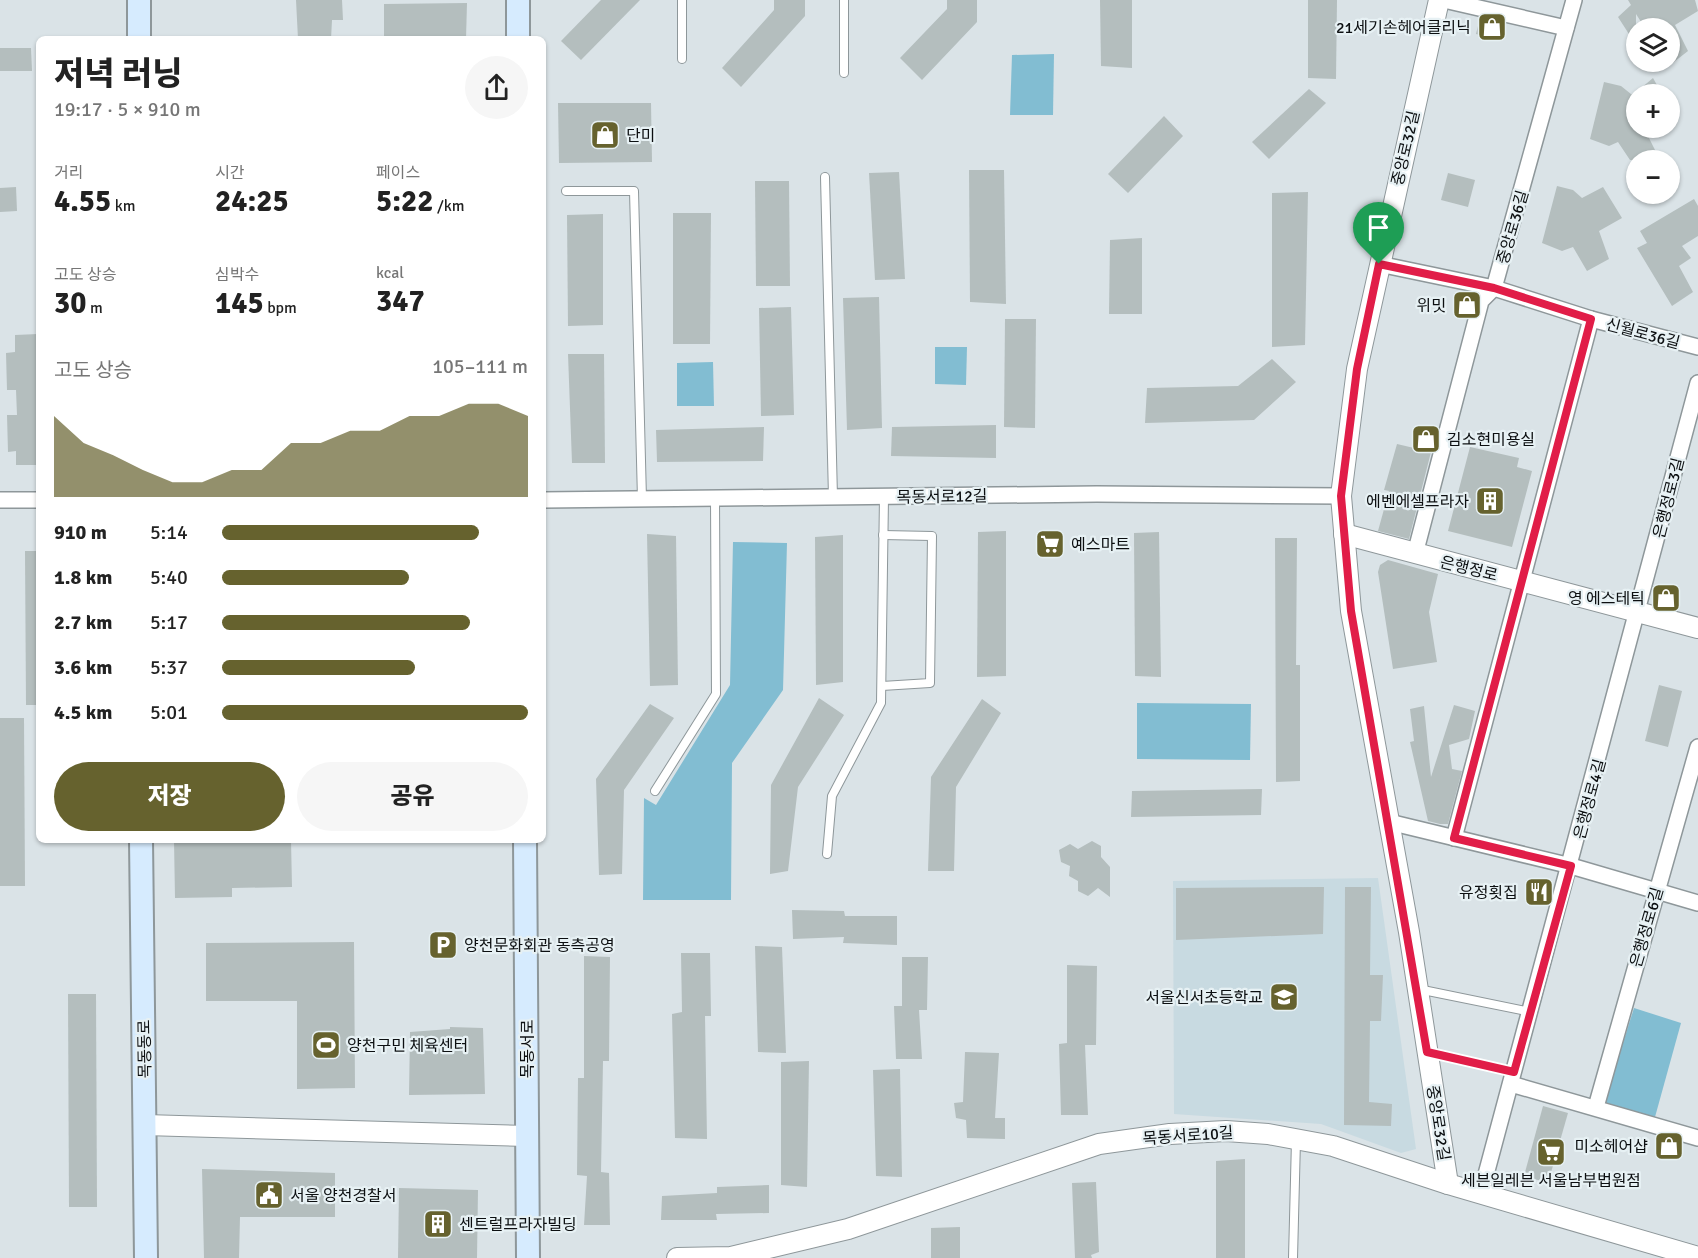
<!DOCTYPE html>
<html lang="ko">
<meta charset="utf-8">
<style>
:root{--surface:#fff;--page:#f6f6f6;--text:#222;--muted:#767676;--accent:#66622e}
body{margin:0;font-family:Signika,"Noto Sans KR",sans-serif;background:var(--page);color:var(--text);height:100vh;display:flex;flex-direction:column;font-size:22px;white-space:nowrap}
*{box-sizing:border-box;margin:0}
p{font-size:20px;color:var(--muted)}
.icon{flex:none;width:33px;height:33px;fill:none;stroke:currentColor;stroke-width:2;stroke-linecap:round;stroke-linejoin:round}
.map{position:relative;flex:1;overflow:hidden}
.side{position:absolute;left:36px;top:36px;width:510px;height:807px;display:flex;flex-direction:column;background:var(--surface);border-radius:9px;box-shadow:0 2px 4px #0004}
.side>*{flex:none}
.controls{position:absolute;left:1626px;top:18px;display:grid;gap:12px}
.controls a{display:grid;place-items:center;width:54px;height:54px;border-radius:50%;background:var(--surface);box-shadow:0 2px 4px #0004;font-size:30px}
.pin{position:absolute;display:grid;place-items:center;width:51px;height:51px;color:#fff;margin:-62px -26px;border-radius:50% 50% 50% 0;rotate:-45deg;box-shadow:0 0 6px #0007}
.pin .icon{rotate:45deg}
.round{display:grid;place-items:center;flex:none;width:63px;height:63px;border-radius:32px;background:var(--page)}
.headline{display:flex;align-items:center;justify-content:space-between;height:102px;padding:0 18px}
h1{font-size:33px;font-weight:800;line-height:45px}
.figures{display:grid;grid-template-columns:repeat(3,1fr);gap:9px;height:102px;padding:6px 18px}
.figures div{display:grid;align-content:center}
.figures b{font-size:30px;font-weight:800}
.figures small{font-size:16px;font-weight:400}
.figures p{font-size:16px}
.chart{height:168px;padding:12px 18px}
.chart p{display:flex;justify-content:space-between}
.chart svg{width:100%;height:108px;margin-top:6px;fill:var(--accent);opacity:.7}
.cta{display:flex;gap:12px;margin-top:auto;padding:12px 18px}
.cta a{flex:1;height:69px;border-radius:36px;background:var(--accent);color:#fff;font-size:24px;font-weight:800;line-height:69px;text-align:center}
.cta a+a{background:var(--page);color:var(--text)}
ul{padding:0 18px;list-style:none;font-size:20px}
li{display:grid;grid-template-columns:96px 72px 1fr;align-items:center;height:45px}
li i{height:15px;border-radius:8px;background:var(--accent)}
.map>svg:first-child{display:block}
.built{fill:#c8dae1}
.green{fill:#82bdd2}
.building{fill:#b4bebe}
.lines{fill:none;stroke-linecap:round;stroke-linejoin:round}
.service-casing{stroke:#8e979a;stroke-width:10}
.minor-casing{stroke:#8e979a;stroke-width:18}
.tertiary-casing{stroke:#8e979a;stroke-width:22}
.secondary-casing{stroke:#8e979a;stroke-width:26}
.service{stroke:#fff;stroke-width:8}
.minor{stroke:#fff;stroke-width:15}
.tertiary{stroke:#fff;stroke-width:20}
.secondary{stroke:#d6ebfe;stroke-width:22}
.route-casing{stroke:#fff;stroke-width:12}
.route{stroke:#e11d48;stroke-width:8}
.labels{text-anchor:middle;stroke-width:4.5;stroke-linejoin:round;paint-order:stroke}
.poi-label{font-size:16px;fill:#0c0f11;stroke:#e7f1f4;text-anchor:end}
.street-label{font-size:16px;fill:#0c0f11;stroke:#e7f1f4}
</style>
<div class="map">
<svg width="1698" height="1258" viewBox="0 0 1698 1258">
<rect width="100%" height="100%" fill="#dae3e7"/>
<path class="built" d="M1378,878L1416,1149L1401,1153L1321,1124L1174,1114L1173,881Z"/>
<g class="green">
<path d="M1054,54L1053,115H1010L1012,55Z"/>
<path d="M935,347H967L966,385L935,384Z"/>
<path d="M713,362L714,406H677V363Z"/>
<path d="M733,542L787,543L783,690L732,763L731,900H643L644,798L656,805L730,685Z"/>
<path d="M1137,703L1251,704L1250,760L1137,759Z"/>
<path d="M1634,1008L1681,1023L1655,1117L1604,1103Z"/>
</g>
<g class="building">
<path d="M296,0H342L343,20H332L331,39H298Z"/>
<path d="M601,0H640L581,60L561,41Z"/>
<path d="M774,0H805V16L741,87L722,68L774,10Z"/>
<path d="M947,0H977V22L922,80L900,58L947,9Z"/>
<path d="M1100,0H1132V68L1101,66Z"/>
<path d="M1308,0H1337L1336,79L1308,78Z"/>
<path d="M1628,0H1695L1698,11L1675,25L1688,51L1670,65V28H1645L1636,14V45L1618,17L1631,5Z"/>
<path d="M467,3L466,39H384V4Z"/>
<path d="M1480,18L1497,22L1492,38L1476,34Z"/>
<path d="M0,48H31L32,71H0Z"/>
<path d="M1653,78L1662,94H1634Z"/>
<path d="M1604,82L1621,86L1636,98V128H1644L1657,154L1646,160H1630L1618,142L1609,146L1590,139Z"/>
<path d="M1309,89L1326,103L1269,159L1252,142Z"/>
<path d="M558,103H651L652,162L559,163Z"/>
<path d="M1164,116L1183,136L1128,193L1108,174Z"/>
<path d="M969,170H1004L1006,304L970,302Z"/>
<path d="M899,172L905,279L875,280L869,173Z"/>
<path d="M1448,173L1475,180L1468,207L1441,200Z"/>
<path d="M755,181H789L790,286H756Z"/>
<path d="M1557,186L1573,190L1582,198L1603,187L1622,218L1599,231L1609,259L1587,271L1573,247L1562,251L1542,243Z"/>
<path d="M16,187L17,211L0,212V188Z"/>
<path d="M1308,192L1305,345L1272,347V193Z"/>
<path d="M1694,199L1698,206V236L1682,246L1691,258L1679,266L1693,292L1672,306L1637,248L1647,243L1640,231Z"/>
<path d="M673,213H711L710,344H673Z"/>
<path d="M603,214V325L568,326L567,215Z"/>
<path d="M1142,238V314H1109L1110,240Z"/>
<path d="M879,297L882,428L847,430L843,298Z"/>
<path d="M791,307L794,415L761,416L759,308Z"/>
<path d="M1005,319H1036L1035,428L1004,427Z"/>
<path d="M38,334L39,417H36L39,465H16V451L8,452L7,415H17L16,390H7L6,353L15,352V335Z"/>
<path d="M568,354H604L605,463H572Z"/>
<path d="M1272,359L1296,382L1254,420L1145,423L1147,388L1238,386Z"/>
<path d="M996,425V458L891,456L892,427Z"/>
<path d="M764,427L763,461L657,462L656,430Z"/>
<path d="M1397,444L1431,452L1409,539L1378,531L1389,491L1384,490Z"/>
<path d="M1470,447L1519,458L1517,467L1532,471L1512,547L1448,531Z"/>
<path d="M1006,531V676L977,677L978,532Z"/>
<path d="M1159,532L1161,677L1135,676L1134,533Z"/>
<path d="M647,534L676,536L678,685L650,686Z"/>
<path d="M843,535V682L816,685L815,537Z"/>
<path d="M1275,538H1297L1296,665H1300V781L1276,782Z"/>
<path d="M25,551H39V705H26Z"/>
<path d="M1388,560L1438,574L1429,612L1437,662L1393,669L1378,572L1380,565Z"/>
<path d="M1659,685L1682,691L1668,747L1645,741Z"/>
<path d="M819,698L844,715L798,787L788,871L770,874L771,785Z"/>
<path d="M982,699L1001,713L956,787L954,871H928L931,777Z"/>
<path d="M650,704L674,718L624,790L622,874L599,875L596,779Z"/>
<path d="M1454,705L1475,711L1469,739L1449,745L1452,769L1462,771L1448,824H1440L1428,821L1410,742L1414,741L1410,709L1424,706L1431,777Z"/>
<path d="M0,718H24L25,886H0Z"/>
<path d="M1262,789L1261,815L1131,817L1132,791Z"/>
<path d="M174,840H291L292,887L232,888V897L175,898Z"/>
<path d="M1092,841L1101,846V857L1110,867V897L1098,888L1088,896L1078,891V881L1069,876L1070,866L1061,862L1059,850L1070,844L1078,849Z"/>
<path d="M1324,887L1323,934L1176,940V888Z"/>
<path d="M1345,887H1371L1370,975H1383L1381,1021H1370L1369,1102L1392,1104L1391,1126L1344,1125Z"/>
<path d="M792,910L844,911L845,916H897V945L843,943L844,937L793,939Z"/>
<path d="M354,942L355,1088L297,1089V1001H206V943Z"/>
<path d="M755,946L782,947L786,1053L758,1052Z"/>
<path d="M681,953H710L711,1016H705L707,1139L675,1138L672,1014L682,1012Z"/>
<path d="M584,956L610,957L609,1061H603L601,1172L609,1173L610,1225H584L587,1176L577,1175L578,1078H584Z"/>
<path d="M902,957H928L927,1010H919L922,1059H896L894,1006H902Z"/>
<path d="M1067,965L1097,966L1096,1045H1085L1088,1115H1061L1059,1044L1067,1043Z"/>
<path d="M68,994H96L97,1207H69Z"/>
<path d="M450,1027L483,1028L485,1094L409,1095L410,1032L450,1029Z"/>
<path d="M965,1052L999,1053L995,1118H1005V1139L967,1138L966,1120L956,1118L954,1103L963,1102Z"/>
<path d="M809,1061L807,1187L781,1185V1062Z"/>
<path d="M900,1069L902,1177L876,1176L873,1070Z"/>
<path d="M1543,1106L1568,1113L1548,1183L1524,1176Z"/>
<path d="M1245,1159V1258H1216V1161Z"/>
<path d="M202,1169L335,1173V1217H240L239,1258H204Z"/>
<path d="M1096,1182L1099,1252L1091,1255L1092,1258H1075L1072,1183Z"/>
<path d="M769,1185V1213L716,1214L717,1220H661L662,1196L717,1193V1187Z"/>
<path d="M399,1188L478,1190L477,1258H398Z"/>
<path d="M960,1227V1258H931V1228Z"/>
</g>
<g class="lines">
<g class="service-casing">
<g id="service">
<path d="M682,59V0"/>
<path d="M844,73V0"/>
<path d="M825,177L833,497"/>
<path d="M566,191H634L642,499"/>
<path d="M882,686L930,683L932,536L883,535"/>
<path d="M655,791L716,694L715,498"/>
<path d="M827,854L832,796L881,703L884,497"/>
<path d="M1418,989L1531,1012"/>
<path d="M1428,1052L1514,1072"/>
<path d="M1293,1258L1296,1140"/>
</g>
</g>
<g class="minor-casing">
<g id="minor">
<path d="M1444,0L1566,28"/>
<path d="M1379,264L1494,288L1591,319L1698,347"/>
<path d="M0,500H39"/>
<path d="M543,500L1097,494L1341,496"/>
<path d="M1415,554L1481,301L1494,288L1574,0"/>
<path d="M1389,822L1571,866L1698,903"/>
<path d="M1454,838L1591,319"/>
<path d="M1511,1084L1698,1138"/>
<path d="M1596,1107L1698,747"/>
<path d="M1481,1193L1698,383"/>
</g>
</g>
<g class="tertiary-casing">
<g id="tertiary">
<path d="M1439,0L1357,369L1341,496L1351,611L1409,932L1448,1184"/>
<path d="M1344,534L1698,628"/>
<path d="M145,1125L527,1136"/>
<path d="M677,1258L731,1257L848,1229L1099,1144L1170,1134L1226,1131L1268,1134L1333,1146L1448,1184L1698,1257"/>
</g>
</g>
<g class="secondary-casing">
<g id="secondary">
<path d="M139,0V39"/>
<path d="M518,0V39"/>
<path d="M141,840L146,1258"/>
<path d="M525,840L528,1258"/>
</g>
</g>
<use href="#service" class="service"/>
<use href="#minor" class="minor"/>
<use href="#tertiary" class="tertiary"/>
<use href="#secondary" class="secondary"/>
</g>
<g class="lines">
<g class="route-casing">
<path id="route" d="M1379,264L1494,288L1591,319L1454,838L1571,866L1514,1072L1427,1052L1351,611L1341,496L1357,369Z"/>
</g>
<use href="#route" class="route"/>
</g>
<defs>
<g id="shop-square" transform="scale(1.5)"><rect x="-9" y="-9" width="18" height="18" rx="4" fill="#66622e" stroke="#e7f1f4"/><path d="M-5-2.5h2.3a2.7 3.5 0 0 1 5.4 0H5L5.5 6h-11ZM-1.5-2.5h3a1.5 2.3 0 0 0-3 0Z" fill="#fff"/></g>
<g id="building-square" transform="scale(1.5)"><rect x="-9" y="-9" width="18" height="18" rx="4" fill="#66622e" stroke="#e7f1f4"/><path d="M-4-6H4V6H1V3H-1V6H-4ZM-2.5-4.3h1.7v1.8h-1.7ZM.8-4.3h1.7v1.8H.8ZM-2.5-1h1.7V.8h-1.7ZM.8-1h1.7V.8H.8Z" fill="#fff"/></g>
<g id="supermarket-square" transform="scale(1.5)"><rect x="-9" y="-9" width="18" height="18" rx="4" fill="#66622e" stroke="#e7f1f4"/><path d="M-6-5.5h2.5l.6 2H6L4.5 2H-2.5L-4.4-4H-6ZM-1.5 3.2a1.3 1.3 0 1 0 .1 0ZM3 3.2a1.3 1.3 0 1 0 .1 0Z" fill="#fff"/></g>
<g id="restaurant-square" transform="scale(1.5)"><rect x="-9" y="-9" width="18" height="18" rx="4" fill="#66622e" stroke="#e7f1f4"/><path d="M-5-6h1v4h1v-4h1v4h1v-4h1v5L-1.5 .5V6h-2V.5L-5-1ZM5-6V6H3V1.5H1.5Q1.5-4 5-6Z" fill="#fff"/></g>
<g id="parking-square" transform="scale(1.5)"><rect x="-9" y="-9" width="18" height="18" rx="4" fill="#66622e" stroke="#e7f1f4"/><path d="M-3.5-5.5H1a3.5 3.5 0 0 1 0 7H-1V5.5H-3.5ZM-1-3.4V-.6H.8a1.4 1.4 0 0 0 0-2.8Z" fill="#fff"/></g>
<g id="school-square" transform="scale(1.5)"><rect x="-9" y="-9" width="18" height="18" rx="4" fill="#66622e" stroke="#e7f1f4"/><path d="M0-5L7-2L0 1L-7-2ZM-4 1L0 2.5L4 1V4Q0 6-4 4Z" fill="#fff"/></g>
<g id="stadium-square" transform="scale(1.5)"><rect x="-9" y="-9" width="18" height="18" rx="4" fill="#66622e" stroke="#e7f1f4"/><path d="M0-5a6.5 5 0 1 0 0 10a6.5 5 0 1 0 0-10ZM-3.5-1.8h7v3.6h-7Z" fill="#fff"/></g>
<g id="civic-square" transform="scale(1.5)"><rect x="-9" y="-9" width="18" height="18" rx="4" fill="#66622e" stroke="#e7f1f4"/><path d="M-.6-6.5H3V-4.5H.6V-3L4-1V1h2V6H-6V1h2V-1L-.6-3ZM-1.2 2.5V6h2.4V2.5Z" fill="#fff"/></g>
</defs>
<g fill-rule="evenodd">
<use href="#shop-square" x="1492" y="27"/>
<use href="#shop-square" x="605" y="135"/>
<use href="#shop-square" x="1467" y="305"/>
<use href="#shop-square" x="1426" y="439"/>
<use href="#building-square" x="1490" y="501"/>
<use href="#supermarket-square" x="1050" y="544"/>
<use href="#shop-square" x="1666" y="598"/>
<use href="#restaurant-square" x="1539" y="892"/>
<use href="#parking-square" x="443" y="945"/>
<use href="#school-square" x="1284" y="997"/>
<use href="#stadium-square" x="326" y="1045"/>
<use href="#shop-square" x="1669" y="1146"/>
<use href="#supermarket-square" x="1551" y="1152"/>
<use href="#civic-square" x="269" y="1195"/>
<use href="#building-square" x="438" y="1224"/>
</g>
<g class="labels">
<g class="poi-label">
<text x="1471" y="33">21세기손헤어클리닉</text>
<text x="626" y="141" text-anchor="start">단미</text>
<text x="1446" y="311">위밋</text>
<text x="1447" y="445" text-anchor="start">김소현미용실</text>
<text x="1469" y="507">에벤에셀프라자</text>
<text x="1071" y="550" text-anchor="start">예스마트</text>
<text x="1645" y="604">영 에스테틱</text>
<text x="1518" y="898">유정횟집</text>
<text x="464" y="951" text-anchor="start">양천문화회관 동측공영</text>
<text x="1263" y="1003">서울신서초등학교</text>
<text x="347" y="1051" text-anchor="start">양천구민 체육센터</text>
<text x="1648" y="1152">미소헤어샵</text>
<text x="1551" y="1186" text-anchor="middle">세븐일레븐 서울남부법원점</text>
<text x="290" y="1201" text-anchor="start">서울 양천경찰서</text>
<text x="459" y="1230" text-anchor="start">센트럴프라자빌딩</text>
</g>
<g class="street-label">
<text transform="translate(1405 148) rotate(-77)" y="6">중앙로32길</text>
<text transform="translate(1512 227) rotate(-74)" y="6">중앙로36길</text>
<text transform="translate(1643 333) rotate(15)" y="6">신월로36길</text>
<text transform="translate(942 496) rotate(-1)" y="6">목동서로12길</text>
<text transform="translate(1668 498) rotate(-76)" y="6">은행정로3길</text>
<text transform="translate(1469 568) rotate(14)" y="6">은행정로</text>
<text transform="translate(1589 799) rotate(-75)" y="6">은행정로4길</text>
<text transform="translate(1646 927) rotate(-74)" y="6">은행정로6길</text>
<text transform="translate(144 1049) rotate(-91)" y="6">목동동로</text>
<text transform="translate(527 1049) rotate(-90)" y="6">목동서로</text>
<text transform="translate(1439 1123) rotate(81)" y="6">중앙로32길</text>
<text transform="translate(1188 1135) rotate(-4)" y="6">목동서로10길</text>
</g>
</g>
</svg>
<div class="controls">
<a><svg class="icon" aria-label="layers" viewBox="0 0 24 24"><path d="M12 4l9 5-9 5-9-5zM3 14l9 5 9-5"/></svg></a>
<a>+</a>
<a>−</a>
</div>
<div class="pin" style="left:1379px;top:264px;background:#1e9e55"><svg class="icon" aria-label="arrive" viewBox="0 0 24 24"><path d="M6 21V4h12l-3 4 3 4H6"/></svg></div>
<section class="side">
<div class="headline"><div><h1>저녁 러닝</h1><p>19:17 · 5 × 910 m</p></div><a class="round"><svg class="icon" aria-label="share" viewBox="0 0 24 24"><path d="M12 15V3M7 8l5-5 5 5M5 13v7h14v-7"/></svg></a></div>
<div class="figures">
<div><p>거리</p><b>4.55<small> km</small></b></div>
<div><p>시간</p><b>24:25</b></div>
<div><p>페이스</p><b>5:22<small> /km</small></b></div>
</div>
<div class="figures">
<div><p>고도 상승</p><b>30<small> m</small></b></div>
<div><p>심박수</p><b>145<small> bpm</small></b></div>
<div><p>kcal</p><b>347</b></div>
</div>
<div class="chart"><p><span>고도 상승</span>105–111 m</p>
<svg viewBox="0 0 160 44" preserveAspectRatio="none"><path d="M0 44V11L10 22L20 27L30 33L40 38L50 38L60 33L70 33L80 22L90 22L100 17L110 17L120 11L130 11L140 6L150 6L160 11V44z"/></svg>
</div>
<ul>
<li><b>910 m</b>5:14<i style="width:84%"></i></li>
<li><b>1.8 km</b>5:40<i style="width:61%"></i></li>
<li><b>2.7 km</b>5:17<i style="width:81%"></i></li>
<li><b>3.6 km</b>5:37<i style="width:63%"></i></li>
<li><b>4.5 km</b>5:01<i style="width:100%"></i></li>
</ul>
<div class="cta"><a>저장</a><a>공유</a></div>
</section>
</div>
